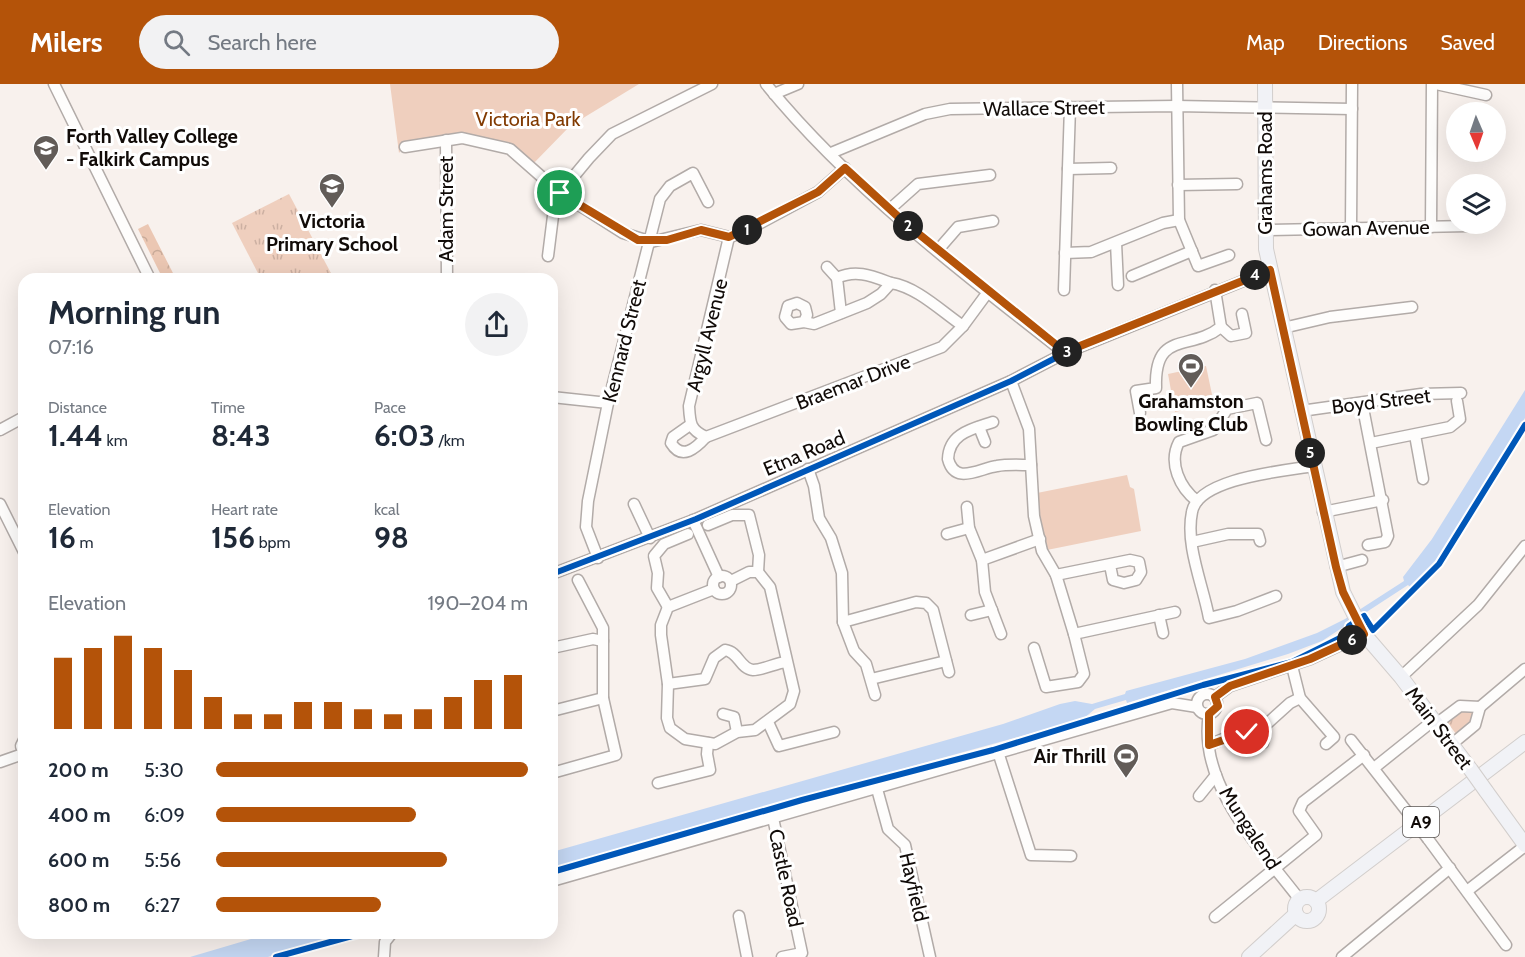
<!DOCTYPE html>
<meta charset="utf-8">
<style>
:root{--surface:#fff;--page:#f2f2f3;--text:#1f2937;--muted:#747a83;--accent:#b45309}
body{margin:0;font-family:Cabin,sans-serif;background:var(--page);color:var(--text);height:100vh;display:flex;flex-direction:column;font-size:22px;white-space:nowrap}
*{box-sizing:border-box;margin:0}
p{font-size:20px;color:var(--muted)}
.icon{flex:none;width:33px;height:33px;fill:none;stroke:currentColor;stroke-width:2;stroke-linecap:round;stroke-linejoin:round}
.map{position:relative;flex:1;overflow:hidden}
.panel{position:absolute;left:18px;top:189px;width:540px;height:666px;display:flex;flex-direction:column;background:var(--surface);border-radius:18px;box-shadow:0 6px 24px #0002}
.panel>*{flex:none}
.needle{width:39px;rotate:178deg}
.tools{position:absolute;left:1446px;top:18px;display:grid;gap:12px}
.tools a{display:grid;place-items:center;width:60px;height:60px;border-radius:50%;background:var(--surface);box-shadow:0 6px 24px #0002;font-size:30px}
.pin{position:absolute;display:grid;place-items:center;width:51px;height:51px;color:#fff;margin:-26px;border:3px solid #fff;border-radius:50%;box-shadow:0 2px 6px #0007}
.km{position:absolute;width:30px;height:30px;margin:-15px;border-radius:50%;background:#222;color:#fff;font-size:16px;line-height:30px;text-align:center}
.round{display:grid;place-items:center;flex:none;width:63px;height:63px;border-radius:32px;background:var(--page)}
.head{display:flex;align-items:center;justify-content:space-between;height:102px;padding:0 30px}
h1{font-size:33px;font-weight:700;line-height:45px}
.metrics{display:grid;grid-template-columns:repeat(3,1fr);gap:9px;height:102px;padding:6px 30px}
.metrics div{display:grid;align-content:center}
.metrics b{font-size:30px;font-weight:700}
.metrics small{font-size:16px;font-weight:400}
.metrics p{font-size:16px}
.chart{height:168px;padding:12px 30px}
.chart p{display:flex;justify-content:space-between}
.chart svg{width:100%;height:108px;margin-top:6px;stroke:var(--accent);stroke-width:6}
ul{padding:0 30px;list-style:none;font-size:20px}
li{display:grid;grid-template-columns:96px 72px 1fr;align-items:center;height:45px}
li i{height:15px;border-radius:8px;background:var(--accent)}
header{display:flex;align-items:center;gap:36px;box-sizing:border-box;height:84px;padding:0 30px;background:var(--accent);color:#fff}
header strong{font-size:28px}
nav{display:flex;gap:33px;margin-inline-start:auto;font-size:21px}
.search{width:420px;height:54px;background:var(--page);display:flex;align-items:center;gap:15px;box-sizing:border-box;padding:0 21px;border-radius:33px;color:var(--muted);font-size:22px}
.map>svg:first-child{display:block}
.grass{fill:url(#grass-tufts)}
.forest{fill:url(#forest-crowns)}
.park{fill:#efcfbe}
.water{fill:#c4d7f3}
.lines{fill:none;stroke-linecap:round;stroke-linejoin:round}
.minor-casing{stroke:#b2aba8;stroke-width:13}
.major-casing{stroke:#d2cecc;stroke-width:16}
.minor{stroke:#fefdfc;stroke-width:10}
.major{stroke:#f1f2f6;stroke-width:14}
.minor-bridge-casing{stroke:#b2aba8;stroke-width:13;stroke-linecap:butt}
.major-bridge-casing{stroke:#d2cecc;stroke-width:16;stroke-linecap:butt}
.minor-bridge{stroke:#fefdfc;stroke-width:10}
.major-bridge{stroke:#f1f2f6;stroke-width:14}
.cycleway-casing{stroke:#fff;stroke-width:10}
.cycleway{stroke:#0057b8;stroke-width:6}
.route-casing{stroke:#fff;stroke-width:12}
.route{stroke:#b45309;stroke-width:8}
.labels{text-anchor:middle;stroke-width:6;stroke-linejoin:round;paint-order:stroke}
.shield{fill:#fff;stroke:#585452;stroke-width:1.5}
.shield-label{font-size:18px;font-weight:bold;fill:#110b08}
.street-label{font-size:20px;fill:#110b08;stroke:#fff}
.park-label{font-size:20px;fill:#813a01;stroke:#fff}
.poi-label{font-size:20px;font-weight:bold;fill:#110b08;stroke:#fff}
</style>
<header>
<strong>Milers</strong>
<div class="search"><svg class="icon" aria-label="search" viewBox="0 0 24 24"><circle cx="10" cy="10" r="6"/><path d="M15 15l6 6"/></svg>Search here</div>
<nav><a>Map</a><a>Directions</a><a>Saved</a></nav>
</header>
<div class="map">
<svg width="1525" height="873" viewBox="0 0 1525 873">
<defs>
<pattern id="grass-tufts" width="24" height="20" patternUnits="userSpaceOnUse" patternTransform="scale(1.5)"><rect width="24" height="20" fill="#efcfbe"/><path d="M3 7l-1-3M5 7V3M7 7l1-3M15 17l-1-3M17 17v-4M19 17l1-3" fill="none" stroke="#ccb0a2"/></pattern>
<pattern id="forest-crowns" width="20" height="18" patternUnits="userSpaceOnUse" patternTransform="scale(1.5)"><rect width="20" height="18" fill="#ebc7b3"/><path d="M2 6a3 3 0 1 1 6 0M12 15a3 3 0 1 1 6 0" fill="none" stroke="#c8aa98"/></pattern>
</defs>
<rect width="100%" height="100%" fill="#f8f1ed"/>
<g class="grass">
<path d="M289,110L333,193L330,195H261L232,139Z"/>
<path d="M1475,626L1471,640L1457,651L1446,637L1459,628Z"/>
</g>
<path class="forest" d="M148,140L176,195H163L138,145Z"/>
<g class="park">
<path d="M390,0H639L570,42L531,82C486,46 454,56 402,65L399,69Z"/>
<path d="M1206,282L1214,320L1175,328L1168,290Z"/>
<path d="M1127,391L1130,403L1134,405L1141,447L1042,467L1032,410Z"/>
</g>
<g class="water">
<path d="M1525,306V334L1438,475L1412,505L1408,501L1322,557L1288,570L1127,619L1126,616L1095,625L1083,635L652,754L648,757L552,786V768L1003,640L1060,620L1075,617L1092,620L1125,610L1126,607L1245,575L1317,549L1345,535L1404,497L1403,493L1432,455Z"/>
<path d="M271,849H346L268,873H190Z"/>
</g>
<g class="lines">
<g class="minor-casing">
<g id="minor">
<path d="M54,0L150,195"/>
<path d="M766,0C847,100 963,190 1065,269"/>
<path d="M1177,0L1179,136L1198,182L1229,171"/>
<path d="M1436,0L1486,11"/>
<path d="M774,10L798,0"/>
<path d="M446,56L447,195"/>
<path d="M405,63L462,54L510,65L560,109L623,149L649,157"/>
<path d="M831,69L925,30L950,25L1176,22L1352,25"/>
<path d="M1068,85L1111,84"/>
<path d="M1178,101L1237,100"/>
<path d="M890,125L918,100L990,91"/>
<path d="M1431,143L1432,0"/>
<path d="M1351,144L1352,0"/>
<path d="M1265,146L1468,142"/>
<path d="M729,153L689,322C690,339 690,346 706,353L942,263L963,242L988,208"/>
<path d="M651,158L701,146L729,153L742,149L818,108L845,84"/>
<path d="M1116,159L1118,201"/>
<path d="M938,166L958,143L993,137"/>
<path d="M1065,169L1091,168L1163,139L1179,136"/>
<path d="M548,172L554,124L560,109L589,74L612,50L712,0"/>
<path d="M827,183L837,194"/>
<path d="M1132,192L1192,167"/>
<path d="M1064,206L1070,23"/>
<path d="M841,229L837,194C856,185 872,192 891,199"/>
<path d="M804,238L807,231L805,223L797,219L788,222L785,233L791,240L804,238L814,240L867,219L881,210L891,199C917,203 941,227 963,242"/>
<path d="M1221,243L1231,252L1246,249L1242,230"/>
<path d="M1283,244L1330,233L1412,223"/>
<path d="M1011,297L1029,345L1034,432L1042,467L1056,491L1074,550"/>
<path d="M552,313L608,319"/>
<path d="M1301,327L1421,310L1461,309"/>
<path d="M1140,329L1136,307L1156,304C1154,245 1190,268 1221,243L1215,206"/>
<path d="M1364,329L1388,452L1385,458L1368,461"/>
<path d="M993,338C972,345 949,349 948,375C955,402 980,384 997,382C1008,380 1020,381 1031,381"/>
<path d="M690,341L673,353L671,359C682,377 696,364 706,353"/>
<path d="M979,343L985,358"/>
<path d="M0,346L24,333"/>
<path d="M1415,351L1423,395"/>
<path d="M1371,359L1450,343L1460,335L1457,317"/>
<path d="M808,385L814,402L819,434L831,454L842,489L843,538L854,567L866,580L875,611"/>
<path d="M1197,417C1180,404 1168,379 1179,358L1213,346L1221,339L1222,333L1227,325L1257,319L1266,356"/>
<path d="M0,420L24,468"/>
<path d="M634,420L650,454"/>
<path d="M967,423L969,444L982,476L985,508L1001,550"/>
<path d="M1323,428L1383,416"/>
<path d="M693,436L719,493"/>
<path d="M708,441L732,431H749L759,471L758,488"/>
<path d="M947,450L969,444"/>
<path d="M1192,458L1228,450H1258L1260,457"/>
<path d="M598,474L586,443L588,417L608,319L660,115L670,102L693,89L708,118"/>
<path d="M982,476L1040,455"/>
<path d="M1336,483L1362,476"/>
<path d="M552,490L696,435L1011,297L1065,269L1270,186"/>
<path d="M1056,491L1130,476L1139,478L1141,488L1136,496L1124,499L1113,496L1110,481"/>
<circle cx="722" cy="501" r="9"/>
<path d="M714,505L668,523L661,541V551L668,600L667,634L670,644L685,655L715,660L737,648L755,646L790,620L794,607L770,503L758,488H749L731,497"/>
<path d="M1276,512L1237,527L1209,534C1203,501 1185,461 1192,428C1198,394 1284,387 1313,382"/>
<path d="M668,523L657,504L658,489L654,472L664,460L688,450"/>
<path d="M971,531L992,526"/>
<path d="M1159,531L1163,549"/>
<path d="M843,538L916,518L926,519L933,526L949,588"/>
<path d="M552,564L593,555L603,557"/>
<path d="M1034,564L1046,603L1078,598L1084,590L1074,550L1175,528"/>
<path d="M1292,582L1300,614L1334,653L1326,660"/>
<path d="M1401,593L1478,521L1525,462"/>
<path d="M871,595L946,577"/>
<path d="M668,600L705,595L714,574L725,566C739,568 740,585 753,586C763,586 776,579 786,578"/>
<circle cx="1207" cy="620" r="10"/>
<path d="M1215,613L1230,602L1310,575L1364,550"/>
<path d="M1480,623L1525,585"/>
<path d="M552,627L603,614"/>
<path d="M723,630L734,633L737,648"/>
<path d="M1209,630C1197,700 1261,765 1300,816"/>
<path d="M768,638L779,662L834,648"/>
<path d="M1436,640L1460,622L1480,623L1475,641L1452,660"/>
<path d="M1259,647L1290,619L1300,614"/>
<path d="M24,656L21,662L24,671"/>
<path d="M1351,656L1409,730"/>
<path d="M1209,661C1230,653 1245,640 1263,659"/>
<path d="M999,671L1031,771L1071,772"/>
<path d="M0,678L23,670"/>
<path d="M1374,684L1434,636"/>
<path d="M552,689L616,671L603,614V544L578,496"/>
<path d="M658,699L710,686L707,670L708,659"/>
<path d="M877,705L888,745L905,761L930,873"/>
<path d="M1199,712L1216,691"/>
<path d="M773,734L802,869L782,873"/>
<path d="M1428,755L1506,861"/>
<path d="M552,797L1172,619L1197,623"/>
<path d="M1467,807L1525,762"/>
<path d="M739,832L747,873"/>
<path d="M1215,833L1316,751L1299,727L1303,718L1364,671"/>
<path d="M384,873L385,858L392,849"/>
<path d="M1342,873L1450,784"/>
</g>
</g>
<g class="major-casing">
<g id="major">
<path d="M1265,0L1266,165L1343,508L1364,550L1401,593L1471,686"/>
<path d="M1486,707L1525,761"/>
<circle cx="1307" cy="825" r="12"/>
<path d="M1316,817L1525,658"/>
<path d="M1249,873L1296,830"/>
</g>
</g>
<use href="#minor" class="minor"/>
<use href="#major" class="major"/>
<g class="minor-bridge-casing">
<path id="minor-bridge" d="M1409,730L1428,755"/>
</g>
<g class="major-bridge-casing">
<path id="major-bridge" d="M1471,686L1486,707"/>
</g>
<use href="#minor-bridge" class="minor-bridge"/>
<use href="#major-bridge" class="major-bridge"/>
<g class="cycleway-casing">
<g id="cycleway">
<path d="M552,490L696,435L1011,297L1065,269L1270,186"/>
<path d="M552,788L802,716L993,666L1203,601L1292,578L1346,551L1349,542L1364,532L1373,546L1439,480L1525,341"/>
<path d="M276,873L363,849"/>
</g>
</g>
<use href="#cycleway" class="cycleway"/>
</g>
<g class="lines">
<g class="route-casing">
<path id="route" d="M560,109L638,156H667L701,146L729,153L818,108L845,84L904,138L1065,268L1270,186L1336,483L1343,508L1364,550L1310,575L1230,602L1215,613L1218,622L1209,630V661L1247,648"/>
</g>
<use href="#route" class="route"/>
</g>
<defs>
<g id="university-pin" transform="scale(1.35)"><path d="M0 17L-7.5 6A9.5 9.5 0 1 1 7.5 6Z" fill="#625c58" stroke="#fff"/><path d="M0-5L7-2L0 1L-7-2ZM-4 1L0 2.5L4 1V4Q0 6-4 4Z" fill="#fff"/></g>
<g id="school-pin" transform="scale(1.35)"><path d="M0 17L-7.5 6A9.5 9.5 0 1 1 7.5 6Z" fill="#625c58" stroke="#fff"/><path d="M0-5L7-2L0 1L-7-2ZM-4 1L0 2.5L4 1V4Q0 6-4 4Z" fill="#fff"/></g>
<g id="stadium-pin" transform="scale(1.35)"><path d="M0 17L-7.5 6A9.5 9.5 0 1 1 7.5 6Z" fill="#625c58" stroke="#fff"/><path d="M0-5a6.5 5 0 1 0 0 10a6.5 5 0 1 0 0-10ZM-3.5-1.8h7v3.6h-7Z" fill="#fff"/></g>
</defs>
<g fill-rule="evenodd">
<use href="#university-pin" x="46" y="64"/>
<use href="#school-pin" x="332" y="102"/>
<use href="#stadium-pin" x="1191" y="282"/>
<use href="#stadium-pin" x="1126" y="672"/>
</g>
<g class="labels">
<rect class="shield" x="1403" y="723" width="36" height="30" rx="4.5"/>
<g class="shield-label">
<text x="1421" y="744">A9</text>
</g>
<g class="street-label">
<text transform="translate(1044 24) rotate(-1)" y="7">Wallace Street</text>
<text transform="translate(1265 89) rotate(-90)" y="7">Grahams Road</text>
<text transform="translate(446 125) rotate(-90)" y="7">Adam Street</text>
<text transform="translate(1366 144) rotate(-1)" y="7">Gowan Avenue</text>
<text transform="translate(707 251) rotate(-76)" y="7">Argyll Avenue</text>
<text transform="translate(624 257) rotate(-76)" y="7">Kennard Street</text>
<text transform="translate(853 298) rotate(-21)" y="7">Braemar Drive</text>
<text transform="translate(1381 317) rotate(-7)" y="7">Boyd Street</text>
<text transform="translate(804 369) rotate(-23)" y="7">Etna Road</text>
<text transform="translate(1439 644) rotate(53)" y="7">Main Street</text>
<text transform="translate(1250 744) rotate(57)" y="7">Mungalend</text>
<text transform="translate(786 794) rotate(78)" y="7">Castle Road</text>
<text transform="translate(914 803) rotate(77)" y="7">Hayfield</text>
</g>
<g class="park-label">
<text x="528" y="42">Victoria Park</text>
</g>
<g class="poi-label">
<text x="66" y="59" text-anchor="start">Forth Valley College<tspan x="66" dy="23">- Falkirk Campus</tspan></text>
<text x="332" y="144">Victoria<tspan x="332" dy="23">Primary School</tspan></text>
<text x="1191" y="324">Grahamston<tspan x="1191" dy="23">Bowling Club</tspan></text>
<text x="1106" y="679" text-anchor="end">Air Thrill</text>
</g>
</g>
</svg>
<div class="tools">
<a><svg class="needle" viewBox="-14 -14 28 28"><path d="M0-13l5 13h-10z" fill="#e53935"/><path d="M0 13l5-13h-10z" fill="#747a83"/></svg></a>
<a><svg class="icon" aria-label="layers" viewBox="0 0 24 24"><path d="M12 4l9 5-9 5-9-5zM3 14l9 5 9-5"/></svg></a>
</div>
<div class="pin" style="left:560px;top:109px;background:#1e9e55"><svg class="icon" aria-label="arrive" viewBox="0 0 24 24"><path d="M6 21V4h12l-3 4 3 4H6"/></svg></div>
<div class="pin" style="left:1247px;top:648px;background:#d93025"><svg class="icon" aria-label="check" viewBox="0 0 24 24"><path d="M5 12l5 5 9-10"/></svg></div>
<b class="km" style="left:747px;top:146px">1</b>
<b class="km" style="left:908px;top:142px">2</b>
<b class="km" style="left:1067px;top:268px">3</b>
<b class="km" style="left:1255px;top:191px">4</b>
<b class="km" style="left:1310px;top:369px">5</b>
<b class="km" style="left:1352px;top:556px">6</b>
<section class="panel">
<div class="head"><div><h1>Morning run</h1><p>07:16</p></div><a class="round"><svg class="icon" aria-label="share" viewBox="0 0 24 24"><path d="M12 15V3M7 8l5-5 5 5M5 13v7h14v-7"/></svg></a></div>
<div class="metrics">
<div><p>Distance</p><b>1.44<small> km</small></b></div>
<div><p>Time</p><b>8:43</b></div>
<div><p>Pace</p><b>6:03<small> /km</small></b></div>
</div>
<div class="metrics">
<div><p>Elevation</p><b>16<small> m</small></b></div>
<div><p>Heart rate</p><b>156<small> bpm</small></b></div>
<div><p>kcal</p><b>98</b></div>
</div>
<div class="chart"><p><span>Elevation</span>190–204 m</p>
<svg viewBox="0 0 160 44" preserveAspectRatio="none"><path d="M5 44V15M15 44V11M25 44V6M35 44V11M45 44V20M55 44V31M65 44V38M75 44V38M85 44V33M95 44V33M105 44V36M115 44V38M125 44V36M135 44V31M145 44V24M155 44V22"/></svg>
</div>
<ul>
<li><b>200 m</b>5:30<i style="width:100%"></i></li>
<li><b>400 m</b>6:09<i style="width:64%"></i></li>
<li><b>600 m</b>5:56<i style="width:74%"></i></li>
<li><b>800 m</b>6:27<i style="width:53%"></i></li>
</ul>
</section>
</div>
